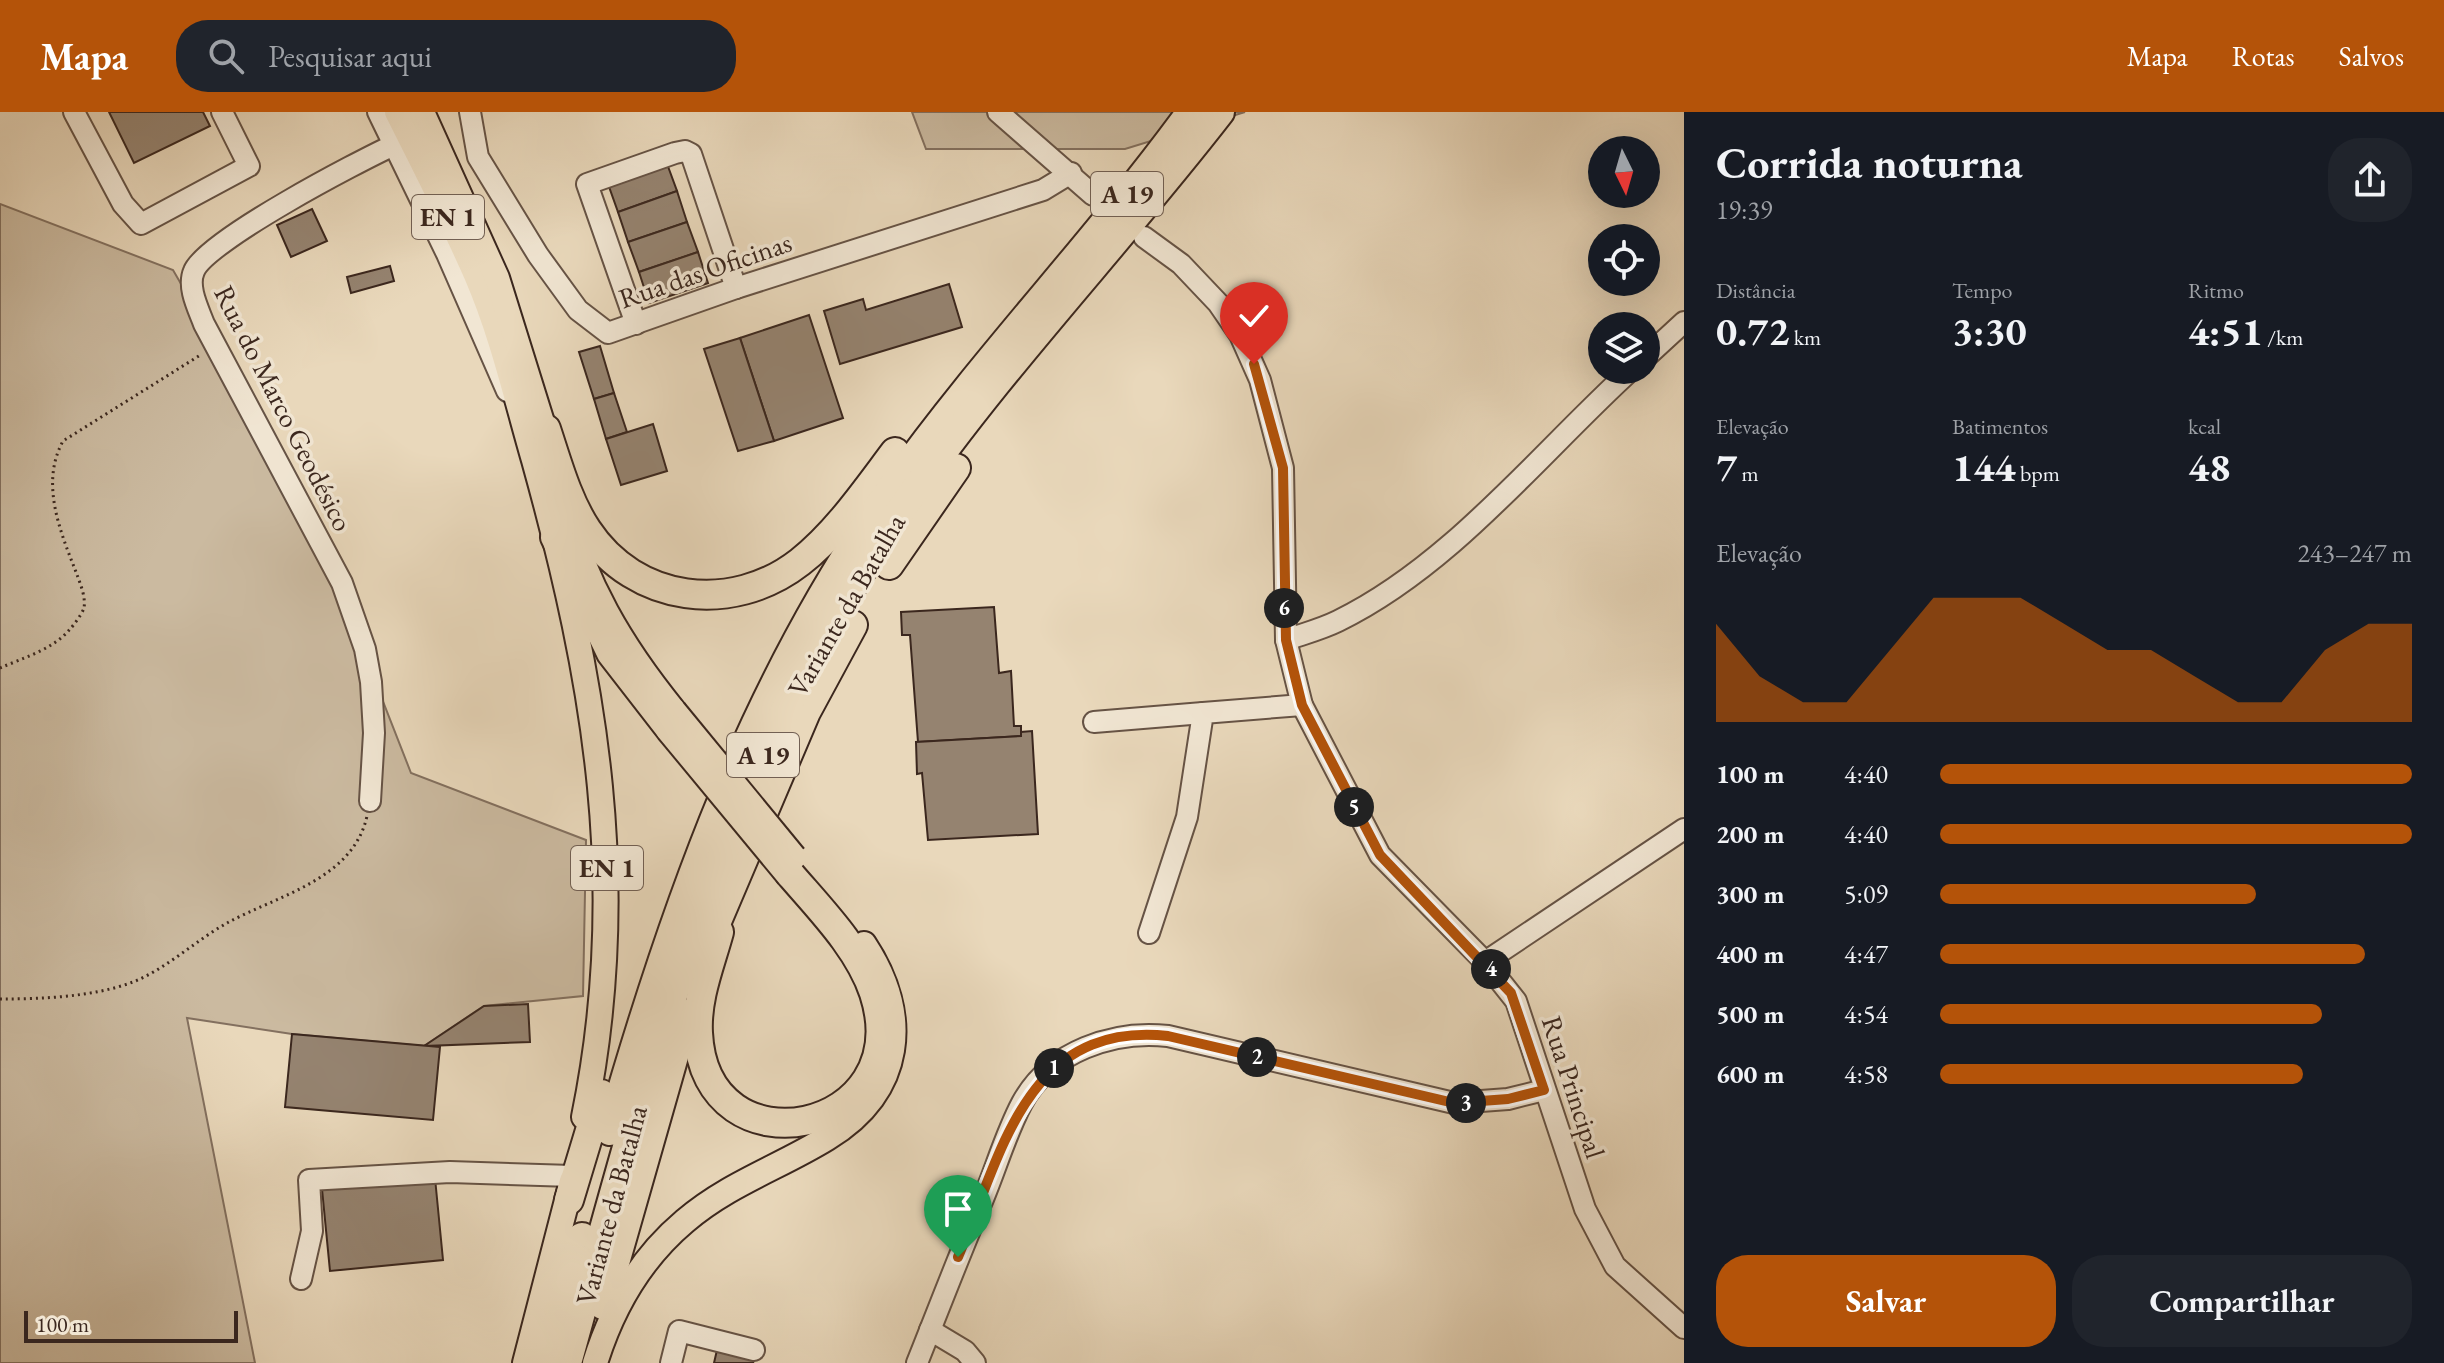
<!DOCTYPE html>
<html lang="pt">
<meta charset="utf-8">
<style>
:root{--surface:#171b24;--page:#20242c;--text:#f1f3f6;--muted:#9ea1a6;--accent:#b45309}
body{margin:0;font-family:"EB Garamond",serif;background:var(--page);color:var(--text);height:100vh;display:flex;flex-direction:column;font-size:30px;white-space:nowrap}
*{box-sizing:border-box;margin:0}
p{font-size:26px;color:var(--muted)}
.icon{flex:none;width:44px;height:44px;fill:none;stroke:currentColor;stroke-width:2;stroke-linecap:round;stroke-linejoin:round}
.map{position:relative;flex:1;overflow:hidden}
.details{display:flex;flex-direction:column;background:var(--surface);width:760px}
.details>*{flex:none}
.needle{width:52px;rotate:175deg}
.fabs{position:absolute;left:1588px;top:24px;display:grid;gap:16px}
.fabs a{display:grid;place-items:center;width:72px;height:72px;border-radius:50%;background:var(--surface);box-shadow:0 8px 32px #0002;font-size:40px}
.scale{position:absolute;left:24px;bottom:20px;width:214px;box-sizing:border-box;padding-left:8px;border:4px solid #3b271e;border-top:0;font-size:22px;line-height:28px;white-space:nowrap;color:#3b271e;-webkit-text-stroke:6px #f1e6d3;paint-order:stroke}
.pin{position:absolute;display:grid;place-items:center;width:68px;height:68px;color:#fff;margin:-82px -34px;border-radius:50% 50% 50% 0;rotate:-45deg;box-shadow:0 0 8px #0007}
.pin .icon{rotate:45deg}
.km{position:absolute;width:40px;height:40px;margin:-20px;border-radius:50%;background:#222;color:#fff;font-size:22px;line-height:40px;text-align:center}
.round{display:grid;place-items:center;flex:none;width:84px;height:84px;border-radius:32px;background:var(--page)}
.head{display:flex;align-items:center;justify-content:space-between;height:136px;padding:0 32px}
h1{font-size:44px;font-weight:700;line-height:60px}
.figures{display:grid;grid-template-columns:repeat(3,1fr);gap:12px;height:136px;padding:8px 32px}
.figures div{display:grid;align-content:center}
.figures b{font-size:40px;font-weight:700}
.figures small{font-size:22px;font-weight:400}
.figures p{font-size:22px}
.chart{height:224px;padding:16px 32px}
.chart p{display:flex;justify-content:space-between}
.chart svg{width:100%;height:144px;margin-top:8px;fill:var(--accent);opacity:.7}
.button{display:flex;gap:16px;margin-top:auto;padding:16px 32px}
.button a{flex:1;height:92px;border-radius:32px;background:var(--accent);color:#fff;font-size:32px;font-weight:700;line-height:92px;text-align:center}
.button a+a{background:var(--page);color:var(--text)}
ul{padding:0 32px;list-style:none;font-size:26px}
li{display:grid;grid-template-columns:128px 96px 1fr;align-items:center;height:60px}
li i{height:20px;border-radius:10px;background:var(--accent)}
header{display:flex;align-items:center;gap:48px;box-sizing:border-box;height:112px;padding:0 40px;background:var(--accent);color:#fff}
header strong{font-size:38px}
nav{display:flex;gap:44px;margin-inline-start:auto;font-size:28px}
.search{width:560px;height:72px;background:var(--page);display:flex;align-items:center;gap:20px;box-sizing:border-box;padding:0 28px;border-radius:32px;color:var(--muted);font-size:30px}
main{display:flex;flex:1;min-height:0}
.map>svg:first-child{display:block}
.green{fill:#cbbaa0;stroke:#83705f;stroke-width:2}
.building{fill:#958370;stroke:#3b271e;stroke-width:2}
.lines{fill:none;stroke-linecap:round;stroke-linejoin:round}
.minor-casing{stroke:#665345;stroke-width:24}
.major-casing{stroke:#3b271e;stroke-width:28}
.highway-casing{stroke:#3b271e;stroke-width:32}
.path{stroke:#3b271e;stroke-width:3;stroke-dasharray:2 4;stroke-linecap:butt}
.minor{stroke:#f1e6d3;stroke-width:20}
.major{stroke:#e9d8bb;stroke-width:24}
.highway{stroke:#e9d8bb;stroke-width:28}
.major-bridge-casing{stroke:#3b271e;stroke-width:28;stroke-linecap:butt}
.highway-bridge-casing{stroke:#3b271e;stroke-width:32;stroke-linecap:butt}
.major-bridge{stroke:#e9d8bb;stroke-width:24}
.highway-bridge{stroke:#e9d8bb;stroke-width:28}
.route-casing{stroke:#fff;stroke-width:16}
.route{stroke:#b45309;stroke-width:10}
.labels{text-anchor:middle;stroke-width:7;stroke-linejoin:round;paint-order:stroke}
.shield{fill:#f1e6d3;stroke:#726054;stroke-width:2}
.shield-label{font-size:26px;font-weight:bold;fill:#3b271e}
.street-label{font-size:28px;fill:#3b271e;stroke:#f1e6d3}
</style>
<header>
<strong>Mapa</strong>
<div class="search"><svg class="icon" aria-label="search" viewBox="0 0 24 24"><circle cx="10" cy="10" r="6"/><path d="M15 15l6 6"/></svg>Pesquisar aqui</div>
<nav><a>Mapa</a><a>Rotas</a><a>Salvos</a></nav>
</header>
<main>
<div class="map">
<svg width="1684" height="1251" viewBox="0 0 1684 1251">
<rect width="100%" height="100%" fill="#e9d8bb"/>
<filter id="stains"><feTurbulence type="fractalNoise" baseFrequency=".0025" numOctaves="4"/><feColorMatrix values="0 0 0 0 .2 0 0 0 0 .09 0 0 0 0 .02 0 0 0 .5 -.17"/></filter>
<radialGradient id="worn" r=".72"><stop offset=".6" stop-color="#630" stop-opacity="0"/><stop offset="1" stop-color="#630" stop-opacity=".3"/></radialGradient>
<g class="green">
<path d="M912,0H1245L1125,37H926Z"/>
<path d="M0,92L173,158L278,340L337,472L411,661L586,728L583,884L484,894L424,934L292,922L187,906L255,1251H0Z"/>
</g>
<g class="building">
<path d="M109,0H203L210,14L134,51Z"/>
<path d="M666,49L677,79L618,100L607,69Z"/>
<path d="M677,79L687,110L628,130L618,100Z"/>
<path d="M312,97L327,129L291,145L277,113Z"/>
<path d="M687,110L698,140L639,160L628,130Z"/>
<path d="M698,140L708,171L649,191L639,160Z"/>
<path d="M390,154L394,169L351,181L347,165Z"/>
<path d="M949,172L962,215L840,252L824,199L863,187L866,198Z"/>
<path d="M809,203L843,306L774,329L740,226Z"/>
<path d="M740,226L774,329L738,339L704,237Z"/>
<path d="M600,234L614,281L594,287L579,240Z"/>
<path d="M614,281L627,320L606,327L594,287Z"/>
<path d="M653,312L667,359L621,373L606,327Z"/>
<path d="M994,495L999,561L1011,559L1014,614H1021V624L918,630L910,523H902L901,500Z"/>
<path d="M1032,619L1038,722L928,728L922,661L917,662L916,630L1021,624V620Z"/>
<path d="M528,892L530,930L424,934L484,894Z"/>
<path d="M292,922L440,935L433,1008L285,995Z"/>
<path d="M435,1066L443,1148L330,1159L322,1077Z"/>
<path d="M717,1238L754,1248L753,1251H714Z"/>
</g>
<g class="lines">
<g class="minor-casing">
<g id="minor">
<path d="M74,0L123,92L141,112L249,54L222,0"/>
<path d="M378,0L447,142L507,279"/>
<path d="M470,0L478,45L538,143L578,198L608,221L736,176L1043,78L1071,61"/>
<path d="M998,0L1093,83"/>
<path d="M1144,125L1181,152L1218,191L1240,223L1260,268L1283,356L1286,528L1302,593L1380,743L1485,850L1516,889L1585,1097L1615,1154L1684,1216"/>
<path d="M636,212L587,72L675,41L685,39L691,42L736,176"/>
<path d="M1646,245L1684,210"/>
<path d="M1286,528C1303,522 1322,517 1338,509C1451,454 1539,342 1631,258"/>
<path d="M1094,610L1203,601"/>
<path d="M370,689L374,621L371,570L365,537L342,471L204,212C198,196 187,175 194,159C206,129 359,49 394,33"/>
<path d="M1149,821L1187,705L1203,601L1302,593"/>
<path d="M1485,850L1684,717"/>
<path d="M301,1167L312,1119L309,1068L450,1060L572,1064"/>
<path d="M930,1218L965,1239L975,1251"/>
<path d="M671,1251L679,1219L754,1238"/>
<path d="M917,1251C939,1196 960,1141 983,1087C996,1056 1006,1021 1022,991C1050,939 1114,918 1168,924L1454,991L1508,987L1544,978"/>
</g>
</g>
<g class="major-casing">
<g id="major">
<path d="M397,0C424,54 452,108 476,163C502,223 516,286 534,348C596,571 631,775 584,1005"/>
<path d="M422,0L497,166L550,336"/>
<path d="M563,387C582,469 622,535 674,599"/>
<path d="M525,1251L572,1069"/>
<path d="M595,1251C612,1196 641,1146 685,1109C728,1072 780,1055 827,1026C904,980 911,903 864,832"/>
</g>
</g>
<g class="highway-casing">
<g id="highway">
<path d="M546,317C557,350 567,388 587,418C635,491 732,503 800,450C837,421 867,377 895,340"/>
<path d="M555,425L611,541L670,617"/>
<path d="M889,453L956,356"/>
<path d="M719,820C710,853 696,886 698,921C705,1066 920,1023 874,881C859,836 820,797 790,762"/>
<path d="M706,835L806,600L853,513"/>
<path d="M610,1019C675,792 754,568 893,374C986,244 1097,129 1191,0"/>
<path d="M569,1088L601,982"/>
<path d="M603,1193L686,902"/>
<path d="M546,1251L582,1125"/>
<path d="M567,1251C651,949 722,654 905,392C1001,254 1117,133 1220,0"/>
</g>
</g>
<g class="path">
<path d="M0,556C23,546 54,537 70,517C74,513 82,502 84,496C86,485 80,471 76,460C60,419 40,371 63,329L202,242"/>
<path d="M0,887C42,887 93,885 133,870C166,857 195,829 227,811C276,784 353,768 367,704"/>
</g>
<use href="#minor" class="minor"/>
<use href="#major" class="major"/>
<use href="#highway" class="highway"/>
<g class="major-bridge-casing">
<path id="major-bridge" d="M674,599L794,745"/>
</g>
<g class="highway-bridge-casing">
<path id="highway-bridge" d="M670,617L790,762"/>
</g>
<use href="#major-bridge" class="major-bridge"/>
<use href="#highway-bridge" class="highway-bridge"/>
</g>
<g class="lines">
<g class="route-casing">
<path id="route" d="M958,1145C1002,1041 1026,909 1168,924L1454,991L1508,987L1544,978L1511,881L1380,743L1302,593L1286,528L1283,356L1254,252"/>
</g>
<use href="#route" class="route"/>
</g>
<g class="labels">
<g class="shield">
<rect x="1091" y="60" width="72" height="44" rx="6"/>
<rect x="412" y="83" width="72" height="44" rx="6"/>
<rect x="727" y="621" width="72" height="44" rx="6"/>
<rect x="571" y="734" width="72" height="44" rx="6"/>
</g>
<g class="shield-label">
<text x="1127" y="91">A 19</text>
<text x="448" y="114">EN 1</text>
<text x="763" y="652">A 19</text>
<text x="607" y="765">EN 1</text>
</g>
<g class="street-label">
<text transform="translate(705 158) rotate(-19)" y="10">Rua das Oficinas</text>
<text transform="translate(284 296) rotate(63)" y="10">Rua do Marco Geodésico</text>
<text transform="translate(846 493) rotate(-60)" y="10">Variante da Batalha</text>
<text transform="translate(1574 975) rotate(72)" y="10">Rua Principal</text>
<text transform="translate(611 1093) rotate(-75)" y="10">Variante da Batalha</text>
</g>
</g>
<rect width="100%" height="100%" filter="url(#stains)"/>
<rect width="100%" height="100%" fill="url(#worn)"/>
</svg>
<div class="fabs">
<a><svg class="needle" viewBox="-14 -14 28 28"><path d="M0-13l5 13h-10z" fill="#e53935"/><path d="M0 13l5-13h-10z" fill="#9ea1a6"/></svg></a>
<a><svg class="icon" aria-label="locate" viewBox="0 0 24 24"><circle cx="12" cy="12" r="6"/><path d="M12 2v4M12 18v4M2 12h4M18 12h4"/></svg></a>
<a><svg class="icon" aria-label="layers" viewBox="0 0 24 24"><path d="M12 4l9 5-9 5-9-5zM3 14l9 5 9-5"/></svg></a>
</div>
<div class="scale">100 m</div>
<div class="pin" style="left:958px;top:1145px;background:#1e9e55"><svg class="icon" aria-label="arrive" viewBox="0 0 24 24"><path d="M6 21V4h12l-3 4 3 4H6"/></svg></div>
<div class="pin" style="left:1254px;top:252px;background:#d93025"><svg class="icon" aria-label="check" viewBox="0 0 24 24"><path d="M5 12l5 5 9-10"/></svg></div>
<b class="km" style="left:1054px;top:956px">1</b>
<b class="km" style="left:1257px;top:945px">2</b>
<b class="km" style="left:1466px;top:991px">3</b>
<b class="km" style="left:1491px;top:857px">4</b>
<b class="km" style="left:1354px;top:695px">5</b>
<b class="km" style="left:1284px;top:496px">6</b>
</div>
<section class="details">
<div class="head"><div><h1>Corrida noturna</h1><p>19:39</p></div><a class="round"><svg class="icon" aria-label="share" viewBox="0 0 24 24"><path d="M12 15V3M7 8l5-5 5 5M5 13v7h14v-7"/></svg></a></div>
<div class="figures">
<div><p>Distância</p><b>0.72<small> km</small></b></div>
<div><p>Tempo</p><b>3:30</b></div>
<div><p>Ritmo</p><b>4:51<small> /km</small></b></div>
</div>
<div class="figures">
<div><p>Elevação</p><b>7<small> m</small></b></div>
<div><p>Batimentos</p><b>144<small> bpm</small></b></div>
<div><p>kcal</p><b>48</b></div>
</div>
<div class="chart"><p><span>Elevação</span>243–247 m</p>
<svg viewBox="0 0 160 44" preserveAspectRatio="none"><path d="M0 44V14L10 30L20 38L30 38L40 22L50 6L60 6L70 6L80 14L90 22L100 22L110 30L120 38L130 38L140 22L150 14L160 14V44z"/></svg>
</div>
<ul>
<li><b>100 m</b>4:40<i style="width:100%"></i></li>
<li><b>200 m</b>4:40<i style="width:100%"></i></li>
<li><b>300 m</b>5:09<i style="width:67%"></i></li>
<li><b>400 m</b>4:47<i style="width:90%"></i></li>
<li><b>500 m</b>4:54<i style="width:81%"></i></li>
<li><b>600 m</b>4:58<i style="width:77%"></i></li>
</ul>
<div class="button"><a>Salvar</a><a>Compartilhar</a></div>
</section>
</main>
